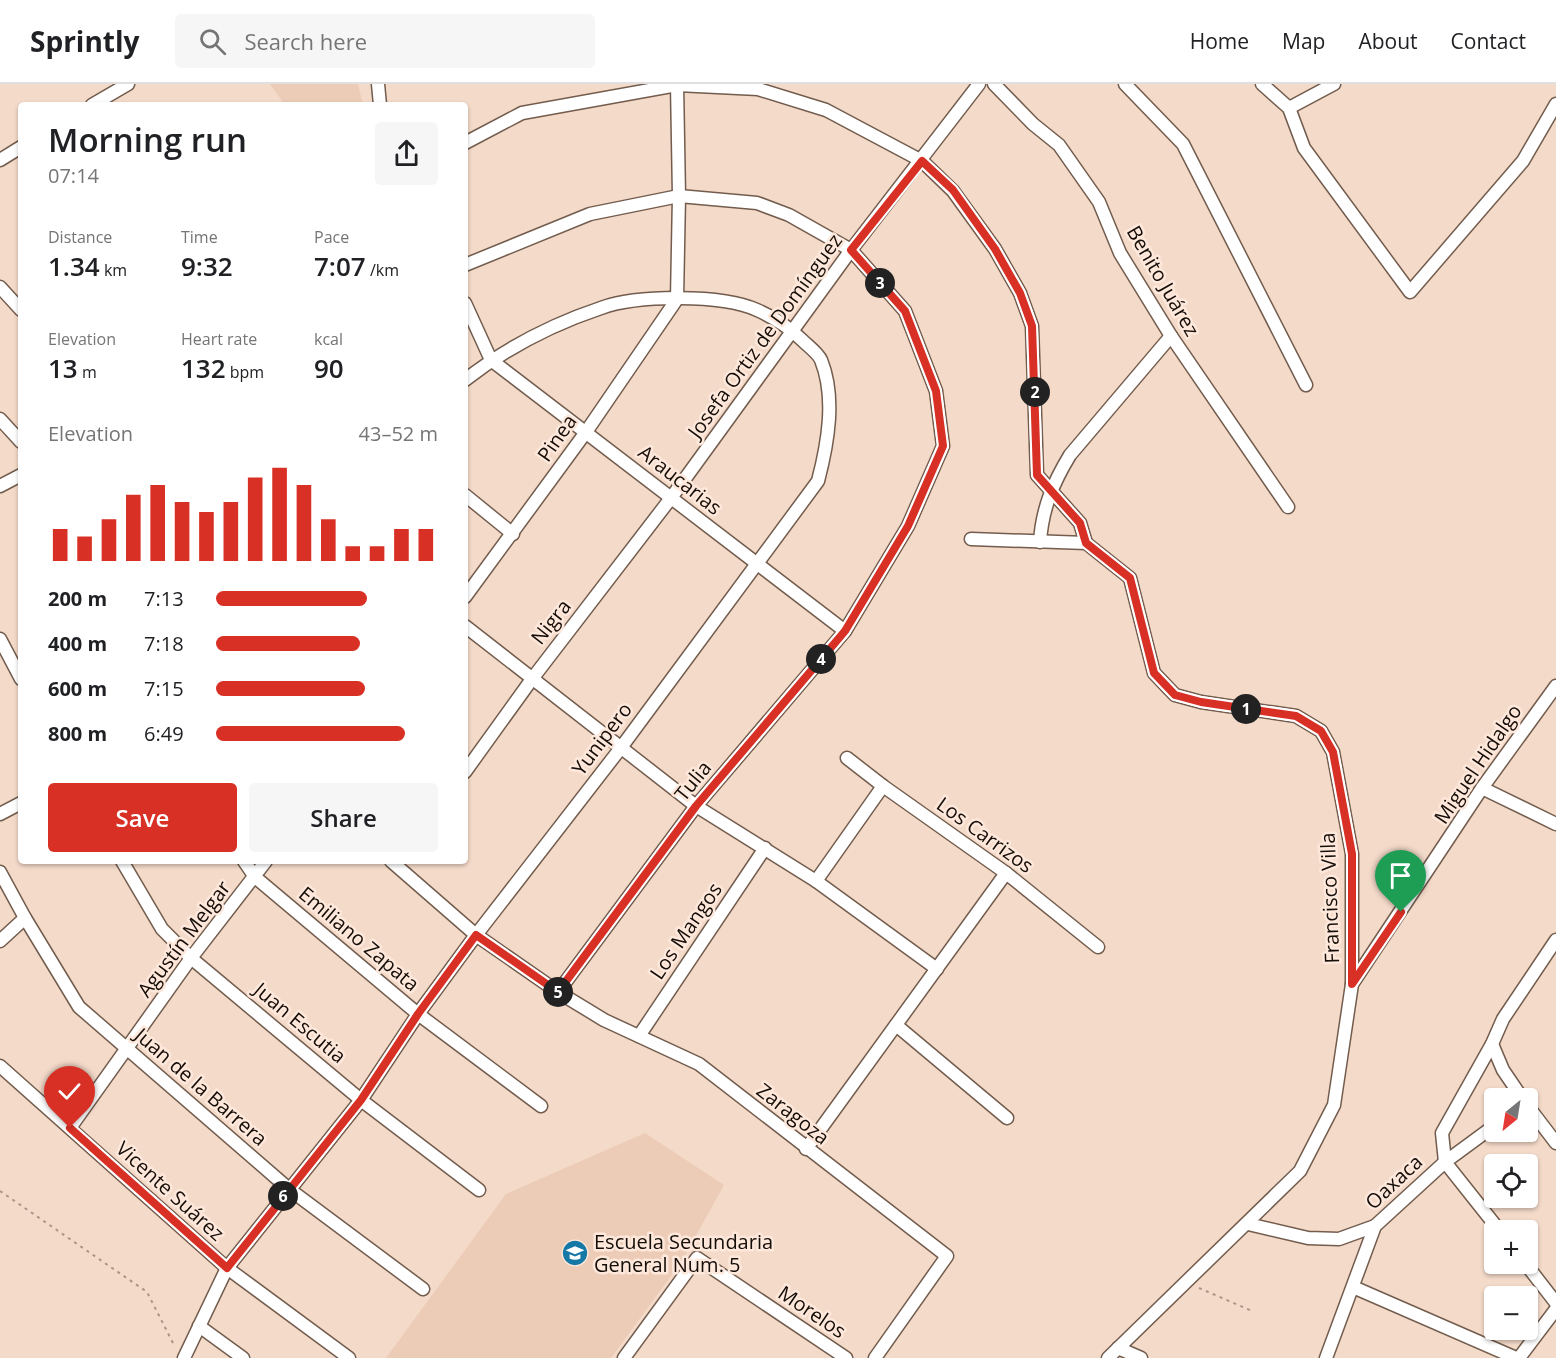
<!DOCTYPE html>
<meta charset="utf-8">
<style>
:root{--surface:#fff;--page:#f6f6f6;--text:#202124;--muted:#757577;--line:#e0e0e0;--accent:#d93025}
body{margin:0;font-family:"Open Sans",sans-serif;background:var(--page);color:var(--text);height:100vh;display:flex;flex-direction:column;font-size:22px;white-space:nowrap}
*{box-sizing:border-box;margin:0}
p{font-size:20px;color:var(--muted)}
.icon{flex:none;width:33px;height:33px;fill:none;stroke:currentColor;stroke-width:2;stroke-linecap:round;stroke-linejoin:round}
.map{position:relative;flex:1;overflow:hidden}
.details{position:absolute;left:18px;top:18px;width:450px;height:762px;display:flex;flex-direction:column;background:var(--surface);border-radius:6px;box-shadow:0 2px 4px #0004}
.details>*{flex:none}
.needle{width:39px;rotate:210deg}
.fabs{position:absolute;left:1484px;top:1004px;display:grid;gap:12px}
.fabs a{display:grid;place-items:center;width:54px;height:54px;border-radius:6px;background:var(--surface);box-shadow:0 2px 4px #0004;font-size:30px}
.pin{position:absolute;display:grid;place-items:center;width:51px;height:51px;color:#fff;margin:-62px -26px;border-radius:50% 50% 50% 0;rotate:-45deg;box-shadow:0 0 6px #0007}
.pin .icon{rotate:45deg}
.km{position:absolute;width:30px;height:30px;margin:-15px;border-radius:50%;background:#222;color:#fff;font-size:16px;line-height:30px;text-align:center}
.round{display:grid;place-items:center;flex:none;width:63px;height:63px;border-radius:6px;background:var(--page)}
.head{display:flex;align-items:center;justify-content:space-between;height:102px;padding:0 30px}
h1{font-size:33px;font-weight:600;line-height:45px}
.stats{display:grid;grid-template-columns:repeat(3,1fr);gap:9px;height:102px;padding:6px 30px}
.stats div{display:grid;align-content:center}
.stats b{font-size:26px;font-weight:600}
.stats small{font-size:16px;font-weight:400}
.stats p{font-size:16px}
.chart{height:168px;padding:12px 30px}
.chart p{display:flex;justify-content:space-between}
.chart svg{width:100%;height:108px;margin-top:6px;stroke:var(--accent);stroke-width:6}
.cta{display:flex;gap:12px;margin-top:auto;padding:12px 30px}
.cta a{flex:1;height:69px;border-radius:6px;background:var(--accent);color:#fff;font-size:24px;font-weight:600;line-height:69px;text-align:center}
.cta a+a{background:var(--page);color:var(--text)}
ul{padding:0 30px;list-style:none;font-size:20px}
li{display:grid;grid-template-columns:96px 72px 1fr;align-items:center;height:45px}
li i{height:15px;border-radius:8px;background:var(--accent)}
header{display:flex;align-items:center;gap:36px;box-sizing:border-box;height:84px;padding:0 30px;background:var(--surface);border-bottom:2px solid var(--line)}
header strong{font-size:28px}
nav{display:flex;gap:33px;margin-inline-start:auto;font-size:21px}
.search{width:420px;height:54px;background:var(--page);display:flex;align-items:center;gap:15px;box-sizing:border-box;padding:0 21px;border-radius:6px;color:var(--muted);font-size:22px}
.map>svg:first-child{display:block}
.built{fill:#ecccb7}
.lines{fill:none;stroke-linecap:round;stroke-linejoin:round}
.minor-casing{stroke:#725c4d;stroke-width:15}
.path{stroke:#aa9688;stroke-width:2;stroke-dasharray:3 4.5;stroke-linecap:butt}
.minor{stroke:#fff;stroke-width:12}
.route-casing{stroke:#fff;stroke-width:12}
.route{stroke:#d93025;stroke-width:8}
.labels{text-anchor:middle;stroke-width:5;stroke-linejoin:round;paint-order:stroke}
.street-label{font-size:20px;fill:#150d07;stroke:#fee8db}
.poi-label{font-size:20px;fill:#150d07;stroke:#fee8db;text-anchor:start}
</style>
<header>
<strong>Sprintly</strong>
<div class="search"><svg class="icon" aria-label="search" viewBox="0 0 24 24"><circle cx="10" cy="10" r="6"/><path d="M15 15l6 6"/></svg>Search here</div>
<nav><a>Home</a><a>Map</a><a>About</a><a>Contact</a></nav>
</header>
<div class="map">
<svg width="1556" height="1274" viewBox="0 0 1556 1274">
<rect width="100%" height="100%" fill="#f4dac9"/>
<g class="built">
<path d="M270,0H358L363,21H285Z"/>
<path d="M645,1049L724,1101L682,1177L611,1274H386L506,1110Z"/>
</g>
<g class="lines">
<g class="minor-casing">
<g id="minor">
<path d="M378,0L380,21"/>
<path d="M994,0L1033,40L1059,61L1099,118L1120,169L1171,252L1288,423"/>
<path d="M1125,0L1183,60L1306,301"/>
<path d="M1262,0L1289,24L1304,64L1410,208L1523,77L1556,20"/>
<path d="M92,21L128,0"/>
<path d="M1289,24L1334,0"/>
<path d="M465,59L522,29L677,1L758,5L826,26L922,77L953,107L995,165L1020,209L1032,242L1037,391L1080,439L1086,459"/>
<path d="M0,76L21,63"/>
<path d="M465,181L590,130L679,112L757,119L789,131L851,166L905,227L936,307L943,362L908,442L845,547L696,722L558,908"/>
<path d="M0,203L21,226"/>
<path d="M465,219L491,276L845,547"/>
<path d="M0,335L21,358"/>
<path d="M0,402L21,391"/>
<path d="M465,411L513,450"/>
<path d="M971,455L1086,459L1130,494L1154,589L1175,611L1201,618L1296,632L1321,647L1333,668L1352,770V900L1334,1021L1300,1087L1108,1274"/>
<path d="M1040,458C1042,425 1053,399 1070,371L1171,252"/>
<path d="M465,513L586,348L677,215L679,112L677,0"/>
<path d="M465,542L696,722L816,797L937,885"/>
<path d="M0,555L21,595"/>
<path d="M847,674L883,702L1006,789L1098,863"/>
<path d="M465,688L532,595L671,414L851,166L979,0"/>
<path d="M1482,704L1556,740"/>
<path d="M0,730L21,719"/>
<path d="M122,777L162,845L191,874L361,1016L479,1106"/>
<path d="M244,777L255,793L418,930L541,1022"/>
<path d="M391,777L476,851L558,908L604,936L699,980L947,1172L875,1274"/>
<path d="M0,788L25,834L79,923L289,1105L423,1205"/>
<path d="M816,797L883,702"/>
<path d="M0,857L25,834"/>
<path d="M1352,900L1482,704L1556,602"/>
<path d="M896,941L1007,1034"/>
<path d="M639,952L765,764"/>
<path d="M1492,960L1503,986L1522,1014"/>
<path d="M0,982L227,1184L349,1274"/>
<path d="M1527,1021L1556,1059"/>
<path d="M70,1044L191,874L266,777"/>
<path d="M806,1065L1006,789"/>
<path d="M1248,1140L1308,1154L1339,1155L1375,1142"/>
<path d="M1499,1146L1445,1078L1442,1049L1492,960L1503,935L1556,856"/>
<path d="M1525,1179L1556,1219"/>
<path d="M1353,1203L1516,1274"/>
<path d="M199,1242L243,1274"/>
<path d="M1118,1264L1141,1274"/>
<path d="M184,1274L227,1184L361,1016L418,930L476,851L620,665L818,397C828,359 836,313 821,276C818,269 808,262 802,256C790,244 773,233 757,226C722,210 637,211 601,224C553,240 505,265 465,296"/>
<path d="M624,1274L697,1174L846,1274"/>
<path d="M1326,1274L1375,1142L1445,1078L1494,1042"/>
<path d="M1519,1274L1556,1225"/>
</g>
</g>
<g class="path">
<path d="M0,1107L147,1208L175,1263"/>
<path d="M1199,1204L1252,1227"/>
</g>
<use href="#minor" class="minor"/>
</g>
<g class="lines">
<g class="route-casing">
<path id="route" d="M70,1044L227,1184L361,1016L418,930L476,851L558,908L696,722L845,547L908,442L943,362L936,307L905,227L851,166L922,77L953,106L995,165L1020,209L1032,242L1037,391L1080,439L1086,459L1130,494L1154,589L1175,611L1201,618L1296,632L1321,647L1333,668L1352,770V900L1401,828"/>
</g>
<use href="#route" class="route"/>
</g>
<defs>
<g id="school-disc" transform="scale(1.35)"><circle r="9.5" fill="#1679a5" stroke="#fee8db"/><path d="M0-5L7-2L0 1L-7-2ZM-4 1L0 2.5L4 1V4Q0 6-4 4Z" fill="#fff"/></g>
</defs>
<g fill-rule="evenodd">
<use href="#school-disc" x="575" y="1169"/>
</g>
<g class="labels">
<g class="street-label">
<text transform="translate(1163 197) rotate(60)" y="7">Benito Juárez</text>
<text transform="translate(765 252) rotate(-54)" y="7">Josefa Ortiz de Domínguez</text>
<text transform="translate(557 354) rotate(-55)" y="7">Pinea</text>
<text transform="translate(680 396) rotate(38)" y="7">Araucarias</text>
<text transform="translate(551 538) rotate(-52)" y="7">Nigra</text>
<text transform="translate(602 655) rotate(-53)" y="7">Yunipero</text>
<text transform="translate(1478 680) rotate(-56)" y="7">Miguel Hidalgo</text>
<text transform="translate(693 697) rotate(-51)" y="7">Tulia</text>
<text transform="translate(985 751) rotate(36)" y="7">Los Carrizos</text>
<text transform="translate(1330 814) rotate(-92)" y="7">Francisco Villa</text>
<text transform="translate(686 847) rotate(-56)" y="7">Los Mangos</text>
<text transform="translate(184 855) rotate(-53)" y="7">Agustín Melgar</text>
<text transform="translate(359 855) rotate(40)" y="7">Emiliano Zapata</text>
<text transform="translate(300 939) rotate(40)" y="7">Juan Escutia</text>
<text transform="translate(201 1003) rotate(41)" y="7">Juan de la Barrera</text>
<text transform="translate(793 1030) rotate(38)" y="7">Zaragoza</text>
<text transform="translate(1394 1098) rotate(-43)" y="7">Oaxaca</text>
<text transform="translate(170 1107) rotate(42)" y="7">Vicente Suárez</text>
<text transform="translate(812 1228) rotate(34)" y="7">Morelos</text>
</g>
<g class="poi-label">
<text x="594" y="1165">Escuela Secundaria<tspan x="594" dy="23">General Num. 5</tspan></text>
</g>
</g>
</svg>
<div class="fabs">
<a><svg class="needle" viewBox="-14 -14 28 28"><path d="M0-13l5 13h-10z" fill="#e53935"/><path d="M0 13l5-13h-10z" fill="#757577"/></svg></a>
<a><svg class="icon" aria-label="locate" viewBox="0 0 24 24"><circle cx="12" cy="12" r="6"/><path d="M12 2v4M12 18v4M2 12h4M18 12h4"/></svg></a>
<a>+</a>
<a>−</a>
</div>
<div class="pin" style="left:1401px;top:828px;background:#1e9e55"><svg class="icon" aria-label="arrive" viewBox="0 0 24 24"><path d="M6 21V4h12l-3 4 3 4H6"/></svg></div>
<div class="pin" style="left:70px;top:1044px;background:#d93025"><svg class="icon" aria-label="check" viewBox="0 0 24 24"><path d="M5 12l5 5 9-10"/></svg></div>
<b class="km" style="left:1246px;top:625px">1</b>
<b class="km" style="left:1035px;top:308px">2</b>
<b class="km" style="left:880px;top:199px">3</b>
<b class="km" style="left:821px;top:575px">4</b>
<b class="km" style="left:558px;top:908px">5</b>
<b class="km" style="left:283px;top:1112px">6</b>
<section class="details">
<div class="head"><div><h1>Morning run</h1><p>07:14</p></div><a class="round"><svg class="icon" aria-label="share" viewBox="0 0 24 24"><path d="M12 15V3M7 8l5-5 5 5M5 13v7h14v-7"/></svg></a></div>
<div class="stats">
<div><p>Distance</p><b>1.34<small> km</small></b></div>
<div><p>Time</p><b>9:32</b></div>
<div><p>Pace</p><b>7:07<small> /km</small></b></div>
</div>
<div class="stats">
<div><p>Elevation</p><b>13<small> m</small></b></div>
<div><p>Heart rate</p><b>132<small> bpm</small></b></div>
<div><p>kcal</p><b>90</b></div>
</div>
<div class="chart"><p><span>Elevation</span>43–52 m</p>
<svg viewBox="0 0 160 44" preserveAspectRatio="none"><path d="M5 44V31M15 44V34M25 44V27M35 44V17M45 44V13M55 44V20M65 44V24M75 44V20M85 44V10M95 44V6M105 44V13M115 44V27M125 44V38M135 44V38M145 44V31M155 44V31"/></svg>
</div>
<ul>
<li><b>200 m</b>7:13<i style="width:68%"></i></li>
<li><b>400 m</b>7:18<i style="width:65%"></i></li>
<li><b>600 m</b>7:15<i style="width:67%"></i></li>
<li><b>800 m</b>6:49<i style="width:85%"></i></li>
</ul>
<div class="cta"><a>Save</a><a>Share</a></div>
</section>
</div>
